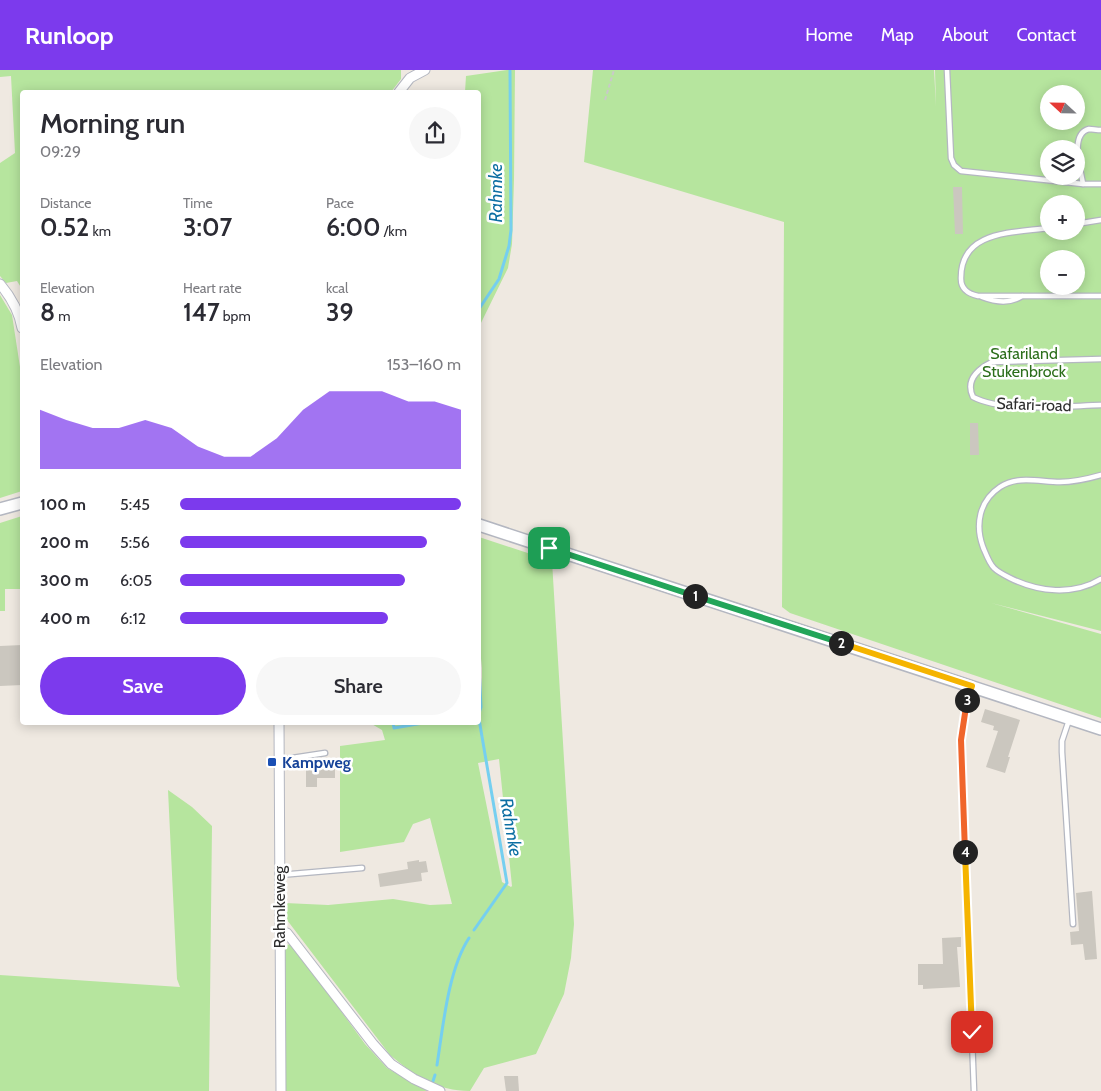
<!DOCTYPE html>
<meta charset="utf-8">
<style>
:root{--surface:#fff;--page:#f7f7f7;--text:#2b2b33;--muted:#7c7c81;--accent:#7c3aed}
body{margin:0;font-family:Cabin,sans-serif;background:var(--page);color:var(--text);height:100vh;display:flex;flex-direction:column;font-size:19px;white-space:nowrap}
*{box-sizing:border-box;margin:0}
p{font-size:16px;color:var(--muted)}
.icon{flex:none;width:28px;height:28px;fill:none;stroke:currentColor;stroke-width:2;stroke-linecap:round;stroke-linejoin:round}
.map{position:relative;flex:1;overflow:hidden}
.drawer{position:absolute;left:20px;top:20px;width:461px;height:635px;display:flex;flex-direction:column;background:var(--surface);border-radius:5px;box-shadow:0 2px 12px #0003}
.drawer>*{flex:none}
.needle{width:32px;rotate:292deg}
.tools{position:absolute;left:1040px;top:15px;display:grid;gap:10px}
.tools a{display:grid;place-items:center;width:45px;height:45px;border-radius:50%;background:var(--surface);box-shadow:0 2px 12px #0003;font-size:25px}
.pin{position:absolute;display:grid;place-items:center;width:42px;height:42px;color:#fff;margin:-21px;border-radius:10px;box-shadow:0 2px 8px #0006}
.km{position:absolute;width:25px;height:25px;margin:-12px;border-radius:50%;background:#222;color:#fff;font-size:14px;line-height:25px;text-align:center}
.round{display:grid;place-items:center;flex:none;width:52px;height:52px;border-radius:26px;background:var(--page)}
.head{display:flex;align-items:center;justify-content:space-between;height:85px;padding:0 20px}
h1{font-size:28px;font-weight:600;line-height:38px}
.stats{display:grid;grid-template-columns:repeat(3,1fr);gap:8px;height:85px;padding:5px 20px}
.stats div{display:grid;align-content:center}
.stats b{font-size:25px;font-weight:600}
.stats small{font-size:14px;font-weight:400}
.stats p{font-size:14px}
.chart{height:140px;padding:10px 20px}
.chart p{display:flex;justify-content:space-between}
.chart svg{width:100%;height:90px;margin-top:5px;fill:var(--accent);opacity:.7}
.primary-button{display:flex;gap:10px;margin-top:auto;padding:10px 20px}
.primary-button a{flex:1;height:58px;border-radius:30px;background:var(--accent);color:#fff;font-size:20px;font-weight:600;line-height:58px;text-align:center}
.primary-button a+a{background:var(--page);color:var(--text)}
ul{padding:0 20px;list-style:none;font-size:16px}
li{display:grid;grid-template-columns:80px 60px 1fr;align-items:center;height:38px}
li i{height:12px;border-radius:6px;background:var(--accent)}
header{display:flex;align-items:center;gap:30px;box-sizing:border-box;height:70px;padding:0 25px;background:var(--accent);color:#fff}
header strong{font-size:24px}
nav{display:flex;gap:28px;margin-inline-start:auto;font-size:18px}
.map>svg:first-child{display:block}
.green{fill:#b6e59e;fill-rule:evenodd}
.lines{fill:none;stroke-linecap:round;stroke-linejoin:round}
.stream{stroke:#75cff0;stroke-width:3}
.building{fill:#cbc7bf}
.service-casing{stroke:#b4b7c1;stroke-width:7}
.minor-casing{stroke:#b4b7c1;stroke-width:11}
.secondary-casing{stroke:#b4b7c1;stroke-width:14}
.path{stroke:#c9c9c9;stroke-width:2;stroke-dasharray:4 2.5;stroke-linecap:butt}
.service{stroke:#fff;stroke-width:4.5}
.minor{stroke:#fff;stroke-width:9}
.secondary{stroke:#fff;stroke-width:11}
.split-1-casing{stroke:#fff;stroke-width:10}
.split-2-casing{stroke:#fff;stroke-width:10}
.split-3-casing{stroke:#fff;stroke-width:10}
.split-4-casing{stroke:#fff;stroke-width:10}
.split-5-casing{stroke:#fff;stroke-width:10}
.split-1{stroke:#22a559;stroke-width:6}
.split-2{stroke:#22a559;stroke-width:6}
.split-3{stroke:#f5b400;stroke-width:6}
.split-4{stroke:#f0652b;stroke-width:6}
.split-5{stroke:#f5b400;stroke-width:6}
.transit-dot{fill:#1a4fb4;stroke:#fff;stroke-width:2}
.labels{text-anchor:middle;stroke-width:5;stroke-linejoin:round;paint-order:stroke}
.park-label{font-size:16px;fill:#2c6e1b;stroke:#fff}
.street-label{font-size:16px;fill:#2e2e2e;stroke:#fff}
.transit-label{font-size:16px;font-weight:bold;fill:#164399;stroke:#fff;text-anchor:start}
.water-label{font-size:18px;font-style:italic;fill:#0d6fa3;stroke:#fff}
</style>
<header>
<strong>Runloop</strong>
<nav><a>Home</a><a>Map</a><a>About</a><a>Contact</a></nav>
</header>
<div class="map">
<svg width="1101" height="1021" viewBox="0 0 1101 1021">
<rect width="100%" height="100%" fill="#efe9e1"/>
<g class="green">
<path d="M0,0H401V9L391,22H22V219L17,211L6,213L0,206V93L15,83L11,6L0,7Z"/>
<path d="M507,0H515L514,110L512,174L508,198L479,257V22H465L466,6Z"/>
<path d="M593,0H934L936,36L935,0H1101V561L991,533L1101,564V648L790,543L782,537L784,152L584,92ZM1049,24H1076V51H1049ZM1049,79H1076V106H1049ZM1049,134H1076V161H1049ZM1049,189H1076V216H1049Z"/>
<path d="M0,225L12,245L22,310V421L0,428Z"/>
<path d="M22,446V519H5V541H0V453Z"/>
<path d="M479,467L552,491L574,854L571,888L564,924L536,984L484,998L470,1021C437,1021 415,1006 390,985L287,850L285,833L328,835L393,829L430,835L452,834L430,748L413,754L404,772L340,782V676L385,670L382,660L370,653L479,652V634L482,633V598L479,570ZM499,689L512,816L511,817L502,812L478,693Z"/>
<path d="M168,720L192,737L212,756L209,1021H0V905L180,917L177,909Z"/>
<path d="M292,874L365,974L387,998L427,1021H286L285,875Z"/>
</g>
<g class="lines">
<g class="stream">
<path d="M479,239L499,209L509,176L511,160L510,1"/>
<path d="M479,597L481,637L479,643"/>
<path d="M393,652L394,658L429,652"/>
<path d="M474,860L507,813L479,649"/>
<path d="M437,995C443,957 448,900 469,868"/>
<path d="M433,1011L435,1005"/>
</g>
</g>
<g class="building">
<path d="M953,117H962L963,164H955Z"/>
<path d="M970,353H978L979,385H970Z"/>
<path d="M22,575V615L0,616V576Z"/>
<path d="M985,639L1020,650L1008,687H1010L1005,703L986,697L998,661L993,660L994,656L981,652Z"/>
<path d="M306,695H335V708H317V717H306Z"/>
<path d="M419,790V792L426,791L428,802L421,803L422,811L380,817L378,804L408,799L407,792Z"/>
<path d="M1092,821L1097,889L1085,890L1083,874L1071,875L1070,862L1079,861L1076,823Z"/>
<path d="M961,867V877H957L960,917L923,919V915H918V894H943L942,868Z"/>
<path d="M504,1006H518L519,1021H506Z"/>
</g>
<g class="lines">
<g class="service-casing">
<g id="service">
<path d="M947,0L951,88L954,95L961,101L1083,114C1081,100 1069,64 1089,59C1092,59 1097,60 1101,60"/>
<path d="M1083,114H1101"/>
<path d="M1076,154L1101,150"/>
<path d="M1049,158C1013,163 960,160 961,209C961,220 969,224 978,226H1101"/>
<path d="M982,227C995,232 1010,234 1022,226"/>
<path d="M1101,289L992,292C978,299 965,310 973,327C1004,343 1066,336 1101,335"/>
<path d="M1101,405C1087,409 1074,412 1060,412C1040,412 1018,405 1000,417C979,431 975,455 983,477C986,484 989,493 994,498C998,502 1004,505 1010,508C1038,522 1073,526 1101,509"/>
<path d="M972,617L967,629L961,670L974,1021"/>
<path d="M1069,650L1062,671V682L1073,854"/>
<path d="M279,690L325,683"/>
<path d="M280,805L362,798"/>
</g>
</g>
<g class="minor-casing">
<g id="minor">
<path d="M399,22L410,8L425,0"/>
<path d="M0,214C11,227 19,241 22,258"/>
<path d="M279,652L281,1021"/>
<path d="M280,861L287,863L373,974L391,994L414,1009L440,1021"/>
</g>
</g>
<g class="secondary-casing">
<g id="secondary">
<path d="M0,439L22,433"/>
<path d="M479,455L1101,659"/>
</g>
</g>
<path class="path" d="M605,30L614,0"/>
<use href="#service" class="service"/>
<use href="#minor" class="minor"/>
<use href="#secondary" class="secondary"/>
</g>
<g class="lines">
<g class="split-1-casing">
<path id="split-1" d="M549,478L695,526"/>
</g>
<g class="split-2-casing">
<path id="split-2" d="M695,526L841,573"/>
</g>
<g class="split-3-casing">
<path id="split-3" d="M841,573L972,616L967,630"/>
</g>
<g class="split-4-casing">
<path id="split-4" d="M965,782L961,670L967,630"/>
</g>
<g class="split-5-casing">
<path id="split-5" d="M965,782L972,962"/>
</g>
<use href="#split-1" class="split-1"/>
<use href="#split-2" class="split-2"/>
<use href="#split-3" class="split-3"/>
<use href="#split-4" class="split-4"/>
<use href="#split-5" class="split-5"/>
</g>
<rect class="transit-dot" x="267" y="687" width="10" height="10" rx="2.5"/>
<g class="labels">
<g class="park-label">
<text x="1024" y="289">Safariland<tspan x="1024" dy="18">Stukenbrock</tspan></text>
</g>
<g class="street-label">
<text transform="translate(1034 334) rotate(2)" y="6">Safari-road</text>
<text transform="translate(279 837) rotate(-90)" y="6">Rahmkeweg</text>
</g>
<g class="transit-label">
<text x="282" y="698">Kampweg</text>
</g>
<g class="water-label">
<text transform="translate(496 123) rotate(-90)" y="6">Rahmke</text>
<text transform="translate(511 757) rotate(80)" y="6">Rahmke</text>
</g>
</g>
</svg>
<div class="tools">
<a><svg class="needle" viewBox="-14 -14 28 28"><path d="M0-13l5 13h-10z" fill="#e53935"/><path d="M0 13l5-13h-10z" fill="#7c7c81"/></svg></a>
<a><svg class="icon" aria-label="layers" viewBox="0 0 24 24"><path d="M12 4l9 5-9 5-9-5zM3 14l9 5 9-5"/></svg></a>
<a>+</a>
<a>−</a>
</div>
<div class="pin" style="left:549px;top:478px;background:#1e9e55"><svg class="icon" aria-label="arrive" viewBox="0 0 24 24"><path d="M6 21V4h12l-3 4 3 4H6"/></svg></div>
<div class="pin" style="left:972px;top:962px;background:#d93025"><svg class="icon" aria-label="check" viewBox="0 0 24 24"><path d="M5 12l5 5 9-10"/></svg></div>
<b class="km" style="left:695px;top:526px">1</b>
<b class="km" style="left:841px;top:573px">2</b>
<b class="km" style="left:967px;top:630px">3</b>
<b class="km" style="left:965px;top:782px">4</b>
<section class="drawer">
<div class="head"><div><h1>Morning run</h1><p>09:29</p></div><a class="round"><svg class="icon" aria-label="share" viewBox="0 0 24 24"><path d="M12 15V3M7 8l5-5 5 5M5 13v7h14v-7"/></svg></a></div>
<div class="stats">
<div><p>Distance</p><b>0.52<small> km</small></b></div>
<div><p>Time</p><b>3:07</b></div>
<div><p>Pace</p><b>6:00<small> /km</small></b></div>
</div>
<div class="stats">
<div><p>Elevation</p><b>8<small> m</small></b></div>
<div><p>Heart rate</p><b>147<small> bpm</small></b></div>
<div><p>kcal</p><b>39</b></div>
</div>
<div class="chart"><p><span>Elevation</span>153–160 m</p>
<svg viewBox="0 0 160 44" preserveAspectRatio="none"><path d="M0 44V15L10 20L20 24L30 24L40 20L50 24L60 33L70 38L80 38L90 29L100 15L110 6L120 6L130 6L140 11L150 11L160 15V44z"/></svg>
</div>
<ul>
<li><b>100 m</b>5:45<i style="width:100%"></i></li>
<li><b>200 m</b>5:56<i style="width:88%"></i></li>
<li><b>300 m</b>6:05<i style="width:80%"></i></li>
<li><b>400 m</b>6:12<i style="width:74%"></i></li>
</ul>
<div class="primary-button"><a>Save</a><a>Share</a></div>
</section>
</div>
